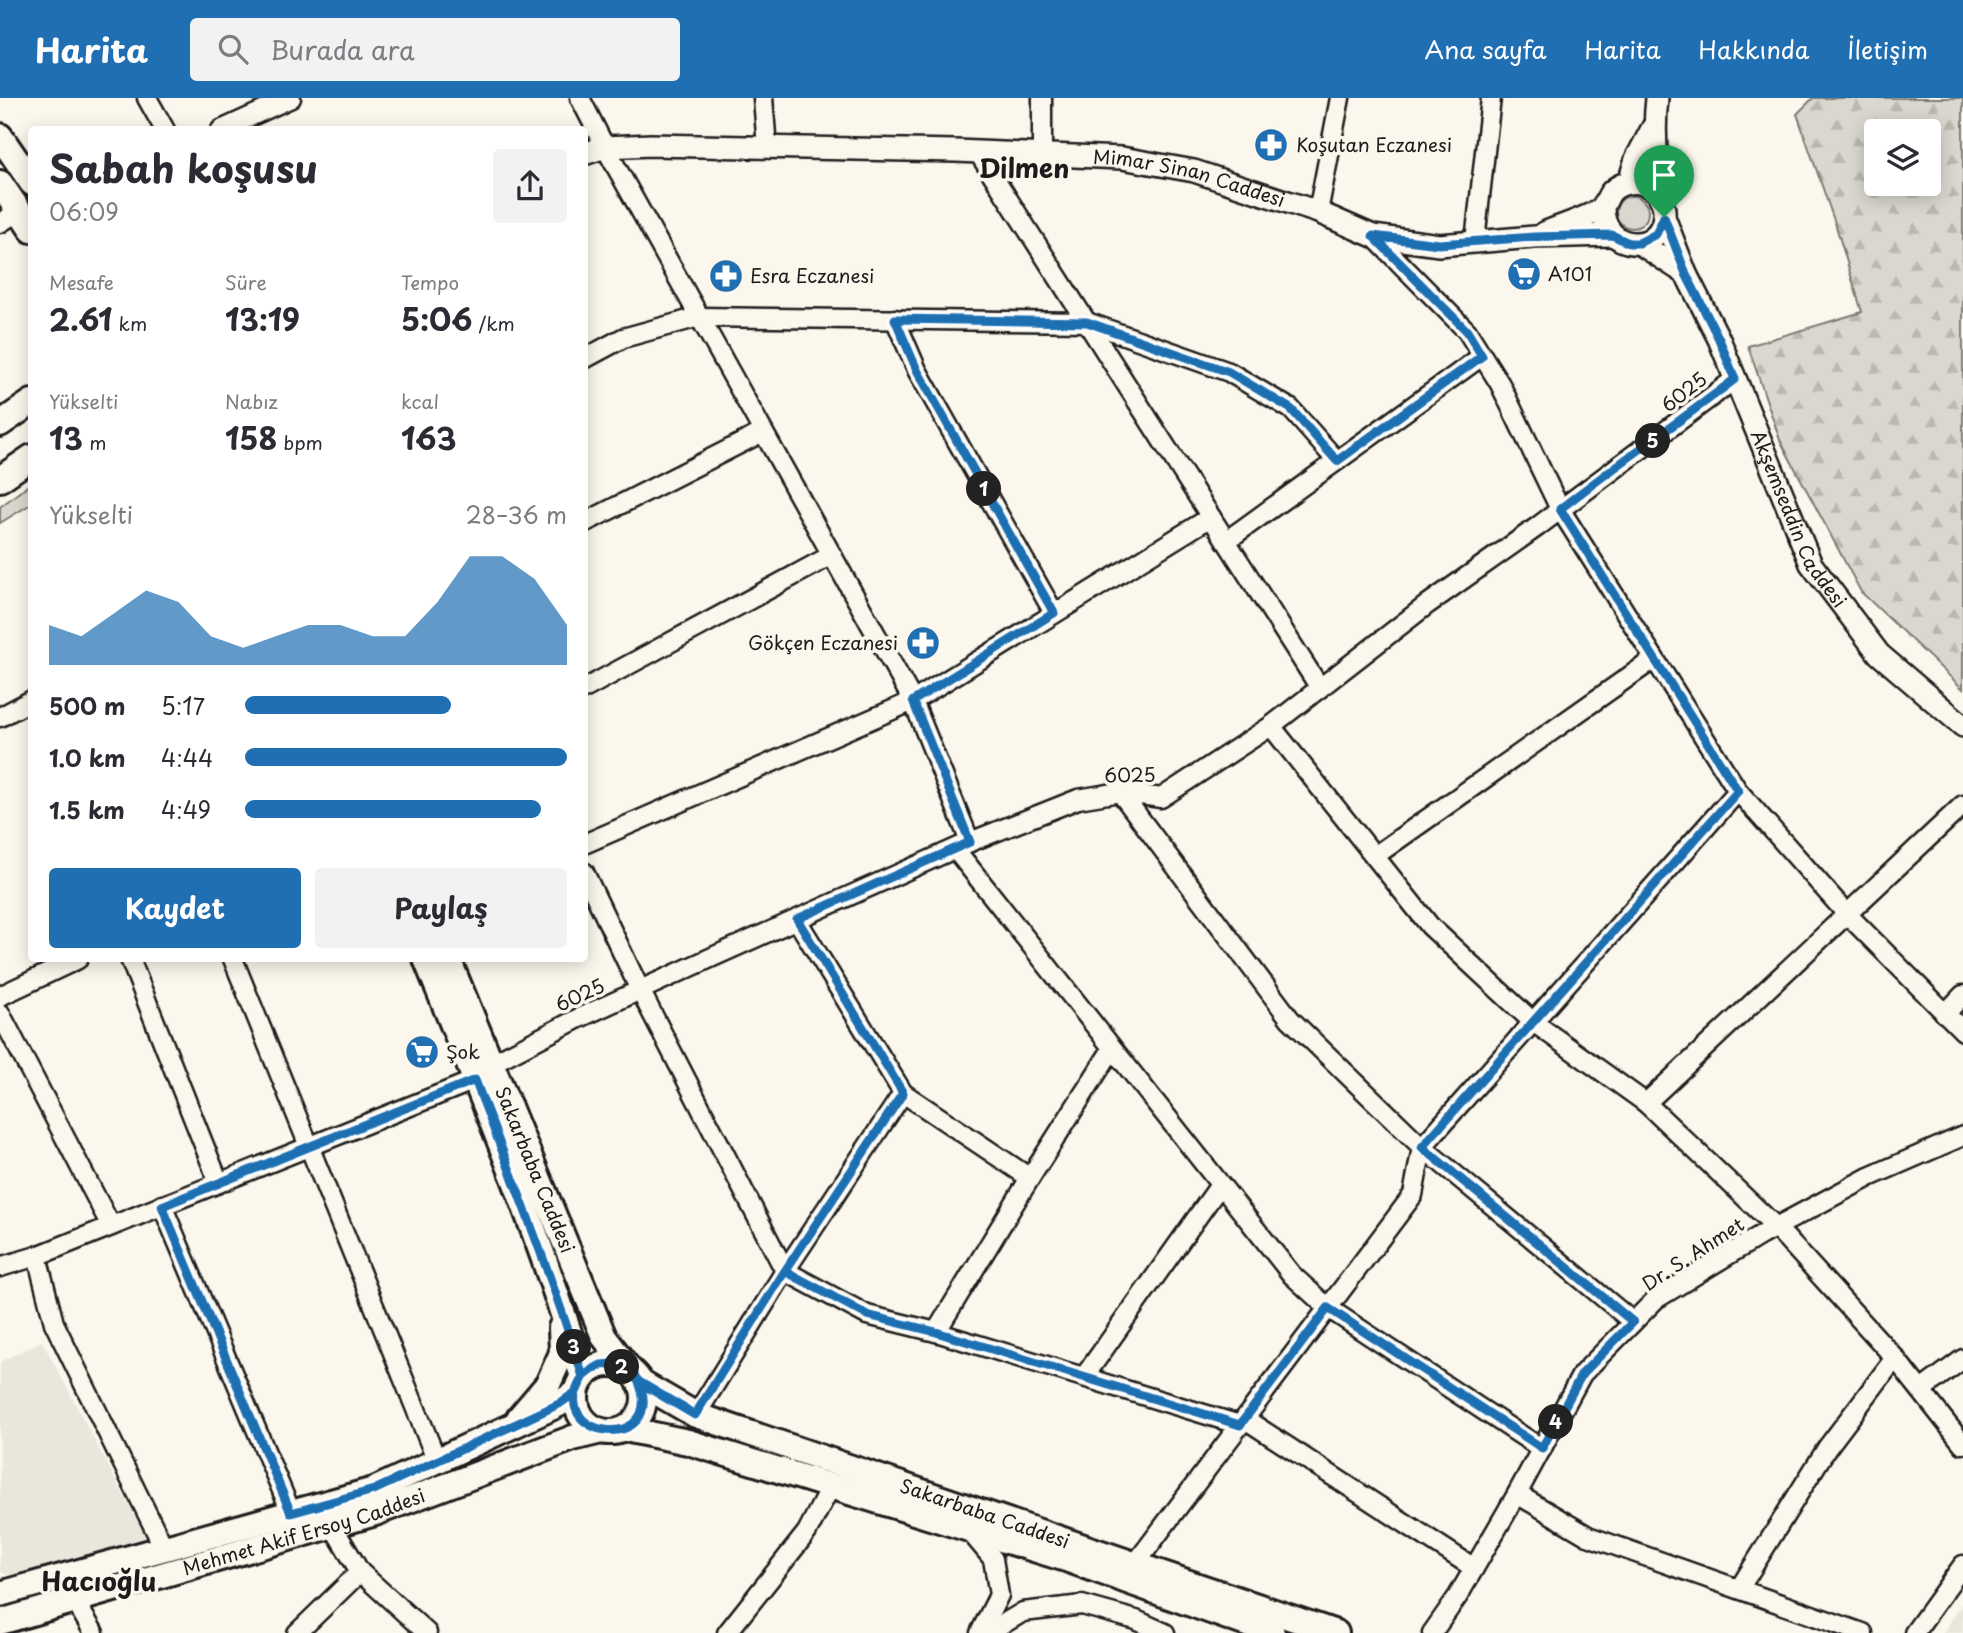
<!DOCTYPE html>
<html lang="tr">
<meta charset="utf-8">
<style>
:root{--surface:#fff;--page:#f2f2f3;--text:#2b2b33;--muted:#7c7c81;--accent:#1f6fb2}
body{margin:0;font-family:"Playpen Sans",sans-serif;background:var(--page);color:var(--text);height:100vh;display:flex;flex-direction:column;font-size:26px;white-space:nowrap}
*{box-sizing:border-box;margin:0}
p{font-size:23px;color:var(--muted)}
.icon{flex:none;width:38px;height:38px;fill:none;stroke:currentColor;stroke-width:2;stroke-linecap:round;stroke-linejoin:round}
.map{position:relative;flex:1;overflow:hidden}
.panel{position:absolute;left:28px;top:28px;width:560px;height:836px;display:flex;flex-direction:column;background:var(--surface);border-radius:7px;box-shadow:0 4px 18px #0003}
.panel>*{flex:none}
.controls{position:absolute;left:1864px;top:21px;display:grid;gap:14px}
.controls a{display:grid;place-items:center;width:77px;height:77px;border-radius:7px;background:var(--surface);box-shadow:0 4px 18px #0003;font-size:35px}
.pin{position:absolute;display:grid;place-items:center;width:60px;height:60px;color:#fff;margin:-72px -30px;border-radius:50% 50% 50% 0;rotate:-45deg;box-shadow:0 0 7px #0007}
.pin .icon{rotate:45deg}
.km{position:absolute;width:35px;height:35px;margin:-18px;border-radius:50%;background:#222;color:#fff;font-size:19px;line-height:35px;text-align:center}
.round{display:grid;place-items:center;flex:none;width:74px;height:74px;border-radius:7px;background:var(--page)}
.overview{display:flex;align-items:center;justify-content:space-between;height:119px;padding:0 21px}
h1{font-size:38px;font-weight:700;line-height:52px}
.metrics{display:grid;grid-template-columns:repeat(3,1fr);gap:10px;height:119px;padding:7px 21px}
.metrics div{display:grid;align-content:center}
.metrics b{font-size:30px;font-weight:700}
.metrics small{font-size:19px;font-weight:400}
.metrics p{font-size:19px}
.chart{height:196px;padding:14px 21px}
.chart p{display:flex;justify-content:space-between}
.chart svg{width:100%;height:126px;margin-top:7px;fill:var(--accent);opacity:.7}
.cta{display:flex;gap:14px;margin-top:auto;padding:14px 21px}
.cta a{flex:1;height:80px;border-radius:7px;background:var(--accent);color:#fff;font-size:28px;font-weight:700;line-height:80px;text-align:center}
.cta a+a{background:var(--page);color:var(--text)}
ul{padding:0 21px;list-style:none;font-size:23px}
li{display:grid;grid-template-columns:112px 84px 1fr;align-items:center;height:52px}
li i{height:18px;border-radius:9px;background:var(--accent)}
header{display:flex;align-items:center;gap:42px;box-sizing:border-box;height:98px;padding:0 35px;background:var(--accent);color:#fff}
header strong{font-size:33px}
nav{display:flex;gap:38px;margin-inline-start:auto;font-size:24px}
.search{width:490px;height:63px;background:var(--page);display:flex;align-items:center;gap:18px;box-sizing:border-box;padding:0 24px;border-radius:7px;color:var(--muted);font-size:26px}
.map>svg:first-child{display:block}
.built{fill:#eae6dc}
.grass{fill:#dad7ce;stroke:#7b7a75;stroke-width:2}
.forest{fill:url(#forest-firs);stroke:#7b7a75;stroke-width:2;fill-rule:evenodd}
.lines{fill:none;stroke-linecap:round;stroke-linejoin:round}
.minor-casing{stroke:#1c1c1c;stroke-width:23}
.tertiary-casing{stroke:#1c1c1c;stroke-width:26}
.secondary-casing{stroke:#1c1c1c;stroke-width:30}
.minor{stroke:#fbf7ec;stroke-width:18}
.tertiary{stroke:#fbf7ec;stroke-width:21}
.secondary{stroke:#fbf7ec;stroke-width:24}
.route-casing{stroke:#fff;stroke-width:14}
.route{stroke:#1f6fb2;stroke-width:9}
.labels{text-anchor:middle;stroke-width:7;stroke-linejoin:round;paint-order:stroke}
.poi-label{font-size:19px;fill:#1c1c1c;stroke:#fbf7ec;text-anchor:start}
.street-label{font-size:19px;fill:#1c1c1c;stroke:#fbf7ec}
.district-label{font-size:26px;font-weight:bold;fill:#1c1c1c;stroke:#fbf7ec}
</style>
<header>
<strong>Harita</strong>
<div class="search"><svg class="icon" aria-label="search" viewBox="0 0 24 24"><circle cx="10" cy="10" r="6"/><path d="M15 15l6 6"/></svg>Burada ara</div>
<nav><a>Ana sayfa</a><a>Harita</a><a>Hakkında</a><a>İletişim</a></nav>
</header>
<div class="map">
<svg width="1963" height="1535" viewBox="0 0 1963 1535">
<defs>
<pattern id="forest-firs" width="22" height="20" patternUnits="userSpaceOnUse" patternTransform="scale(1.75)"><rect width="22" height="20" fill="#dad7ce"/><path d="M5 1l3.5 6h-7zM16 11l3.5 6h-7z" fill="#bab8b0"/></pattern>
</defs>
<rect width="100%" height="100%" fill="#fbf7ec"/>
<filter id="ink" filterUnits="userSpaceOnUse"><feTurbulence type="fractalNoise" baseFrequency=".0143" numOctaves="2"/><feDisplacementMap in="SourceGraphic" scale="14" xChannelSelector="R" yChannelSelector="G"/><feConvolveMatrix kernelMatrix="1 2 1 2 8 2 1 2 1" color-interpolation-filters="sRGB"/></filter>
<g filter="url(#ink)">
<g class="built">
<path d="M42,1243L149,1445L21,1480L4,1476L0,1472V1264Z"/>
<path d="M1963,1504V1535H1943Z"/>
</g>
<g class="grass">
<circle cx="1632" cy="114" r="16"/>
<path d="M31,385V406L0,425V409Z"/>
</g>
<path class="forest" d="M1813,0H1963V591L1861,494L1780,342L1748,248L1862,214L1836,128L1797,16ZM1876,33H1928V86H1876Z"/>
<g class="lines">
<g class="minor-casing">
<g id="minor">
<path d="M147,0L165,32"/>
<path d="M580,0L605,49L913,603L970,744"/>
<path d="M763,0L767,49"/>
<path d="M1042,0V56"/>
<path d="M221,32L291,0"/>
<path d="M978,54L1320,590"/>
<path d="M1318,114L1340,0"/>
<path d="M0,125L19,113"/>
<path d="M1373,138L1467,233L1500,286L1560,411L1738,693L1847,816L1963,933"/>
<path d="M1475,143L1491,0"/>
<path d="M895,221L917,272L1054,515"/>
<path d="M584,261L623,240L699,219L1087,224L1229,274L1291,311L1337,363"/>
<path d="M584,425L763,334"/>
<path d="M1226,443L1482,258"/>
<path d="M584,591L832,457"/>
<path d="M0,619L32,602"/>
<path d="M1271,628L1430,828L1533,924L1646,1005L1776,1129L1895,1260L1963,1346"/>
<path d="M1120,694L1290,921L1422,1049L1633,1224"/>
<path d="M584,746L913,603L1211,419"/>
<path d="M955,751L1292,1177L1328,1210L1542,1351"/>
<path d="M1376,757L1654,561"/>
<path d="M584,774L640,892L785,1173L867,1217L936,1234L1240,1327"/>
<path d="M797,822L903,995L1030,1080"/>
<path d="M130,861L219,1085"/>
<path d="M233,861L437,1363"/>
<path d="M0,898L78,861"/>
<path d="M0,915L111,1128"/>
<path d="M1945,916L1963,897"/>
<path d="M490,966L579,920L717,857L970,744L1078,701L1120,694L1161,700L1271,628L1428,506L1537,429L1735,281"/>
<path d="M1646,1005L1963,707"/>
<path d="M162,1107L291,1414"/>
<path d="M37,1158L54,1225L164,1450"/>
<path d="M0,1169L37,1158L475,982"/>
<path d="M936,1234L1030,1080L1112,951"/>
<path d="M1084,1279L1220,1087"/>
<path d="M1921,1292L1963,1261"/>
<path d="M696,1317L785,1173L903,995"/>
<path d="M1245,1321L1474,1470"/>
<path d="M1517,1396L1588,1438L1863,1535"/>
<path d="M332,1427L360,1474L427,1535"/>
<path d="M967,1430L993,1461L999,1497L980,1535"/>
<path d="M1136,1465L1413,1097L1422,1049L1738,693"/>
<path d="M1739,1491L1827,1350L1895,1260"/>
<path d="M69,1493L94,1535"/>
<path d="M297,1535L360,1474"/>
<path d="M727,1535L807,1434L831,1388"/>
<path d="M988,1535L1023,1514L1082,1507L1136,1522L1165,1535"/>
<path d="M1432,1535L1458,1498L1517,1396L1582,1276L1656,1201L1761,1137L1869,1079L1963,1038"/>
<path d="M1914,1535L1963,1467"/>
</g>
</g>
<g class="tertiary-casing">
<g id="tertiary">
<path d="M1657,0C1653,34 1656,66 1661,100"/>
<path id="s1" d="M584,56L605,49L651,47L956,53L1122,60L1194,73L1318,114L1373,138L1439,147L1534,139L1612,137"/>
<path d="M1629,84L1636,61L1653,29"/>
<path id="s2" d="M1664,119L1686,176L1719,241L1811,466L1879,556L1963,628"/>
<path d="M1544,135C1562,127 1582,122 1599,112C1606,108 1606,100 1611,94C1622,82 1643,81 1655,93C1661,99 1665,109 1664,117C1661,157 1603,154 1603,110"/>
<path d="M1639,145L1686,176"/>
</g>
</g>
<g class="secondary-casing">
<g id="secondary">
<path d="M0,38L32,85"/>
<path d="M0,85L32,132"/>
<path d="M0,326L32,304"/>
<path d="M0,381L32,359"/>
<path d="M426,861C482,998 540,1137 583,1279"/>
<path id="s3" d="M448,861L604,1239L632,1275"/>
<circle cx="610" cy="1300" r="34"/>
<path id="s4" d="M639,1284L696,1317L1336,1535"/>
<path d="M519,1320L548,1286L562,1255L561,1230"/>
<path d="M625,1331L688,1344L1066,1461L1272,1535"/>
<path d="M0,1496L374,1392L559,1306L576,1294"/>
<path id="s5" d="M0,1524L375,1415L573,1340L601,1333"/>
</g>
</g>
<use href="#minor" class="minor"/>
<use href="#tertiary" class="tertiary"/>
<use href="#secondary" class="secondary"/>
</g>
</g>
<g class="lines" filter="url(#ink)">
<g class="route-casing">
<path id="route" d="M1664,119L1656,136L1639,145H1629L1612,137L1534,139L1439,146L1373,138L1467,233L1482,258L1337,363L1291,311L1229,274L1087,224L895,221L917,272L1054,515L913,603L970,744L797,821L903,995L785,1173L695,1317L639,1284L632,1275L623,1269L612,1266L601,1267L592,1272L583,1279L576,1294L559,1306L374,1392L291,1415L162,1108L475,982C513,1081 552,1178 583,1279C542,1341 667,1357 639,1284L695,1317L785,1173L867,1217L936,1234L1240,1327L1328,1210L1542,1350L1582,1276L1633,1224L1422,1049L1738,693L1560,411C1617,366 1677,326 1735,281L1719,241L1686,176L1664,119"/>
</g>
<use href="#route" class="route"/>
</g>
<defs>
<g id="pharmacy-disc" transform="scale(1.75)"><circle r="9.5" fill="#1f6fb2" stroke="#fbf7ec"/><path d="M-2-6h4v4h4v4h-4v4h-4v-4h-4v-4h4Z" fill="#fff"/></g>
<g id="supermarket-disc" transform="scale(1.75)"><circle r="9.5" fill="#1f6fb2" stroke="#fbf7ec"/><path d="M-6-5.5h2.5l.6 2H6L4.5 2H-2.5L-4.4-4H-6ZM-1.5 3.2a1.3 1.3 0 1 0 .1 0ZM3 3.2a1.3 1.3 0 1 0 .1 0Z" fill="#fff"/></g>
</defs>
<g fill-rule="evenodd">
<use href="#pharmacy-disc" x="1271" y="47"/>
<use href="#supermarket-disc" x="1524" y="176"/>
<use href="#pharmacy-disc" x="726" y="178"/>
<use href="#pharmacy-disc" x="923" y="545"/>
<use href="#supermarket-disc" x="422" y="954"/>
</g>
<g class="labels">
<g class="poi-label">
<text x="1296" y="54">Koşutan Eczanesi</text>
<text x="1548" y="183">A101</text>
<text x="750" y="185">Esra Eczanesi</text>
<text x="898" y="552" text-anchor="end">Gökçen Eczanesi</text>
<text x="446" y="961">Şok</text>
</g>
<g class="street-label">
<text dy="7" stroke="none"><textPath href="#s1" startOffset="609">Mimar Sinan Caddesi</textPath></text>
<text transform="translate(1684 294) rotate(-38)" y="7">6025</text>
<text dy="7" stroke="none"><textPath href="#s2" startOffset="331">Akşemseddin Caddesi</textPath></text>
<text transform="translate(1130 677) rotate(-1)" y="7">6025</text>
<text transform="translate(580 897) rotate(-25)" y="7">6025</text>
<text dy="7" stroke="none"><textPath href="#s3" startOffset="228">Sakarbaba Caddesi</textPath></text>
<text transform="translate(1693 1156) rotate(-33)" y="7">Dr. S. Ahmet</text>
<text dy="7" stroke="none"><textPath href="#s4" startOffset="371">Sakarbaba Caddesi</textPath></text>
<text dy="7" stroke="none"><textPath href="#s5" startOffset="317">Mehmet Akif Ersoy Caddesi</textPath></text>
</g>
<g class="district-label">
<text x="1024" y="80">Dilmen</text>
<text x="99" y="1493">Hacıoğlu</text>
</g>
</g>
</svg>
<div class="controls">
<a><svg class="icon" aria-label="layers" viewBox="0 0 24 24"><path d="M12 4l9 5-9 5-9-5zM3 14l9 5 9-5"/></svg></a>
</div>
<div class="pin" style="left:1664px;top:119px;background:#1e9e55"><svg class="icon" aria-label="arrive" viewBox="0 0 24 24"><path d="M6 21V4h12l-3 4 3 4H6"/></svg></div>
<b class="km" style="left:984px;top:391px">1</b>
<b class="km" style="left:622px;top:1269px">2</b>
<b class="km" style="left:574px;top:1249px">3</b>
<b class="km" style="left:1556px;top:1324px">4</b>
<b class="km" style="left:1653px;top:343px">5</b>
<section class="panel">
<div class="overview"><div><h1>Sabah koşusu</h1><p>06:09</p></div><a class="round"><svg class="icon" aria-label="share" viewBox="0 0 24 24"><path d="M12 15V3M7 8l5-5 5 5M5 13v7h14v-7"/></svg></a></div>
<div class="metrics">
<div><p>Mesafe</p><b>2.61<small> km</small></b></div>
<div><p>Süre</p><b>13:19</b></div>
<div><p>Tempo</p><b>5:06<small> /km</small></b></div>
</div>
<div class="metrics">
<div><p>Yükselti</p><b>13<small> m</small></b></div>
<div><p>Nabız</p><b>158<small> bpm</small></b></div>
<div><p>kcal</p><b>163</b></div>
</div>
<div class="chart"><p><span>Yükselti</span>28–36 m</p>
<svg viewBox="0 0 160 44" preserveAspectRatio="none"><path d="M0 44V30L10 34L20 26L30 18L40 22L50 34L60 38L70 34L80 30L90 30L100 34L110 34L120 22L130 6L140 6L150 14L160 30V44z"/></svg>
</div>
<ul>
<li><b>500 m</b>5:17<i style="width:64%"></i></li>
<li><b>1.0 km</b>4:44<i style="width:100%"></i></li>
<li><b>1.5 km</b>4:49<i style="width:92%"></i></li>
</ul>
<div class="cta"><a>Kaydet</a><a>Paylaş</a></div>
</section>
</div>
